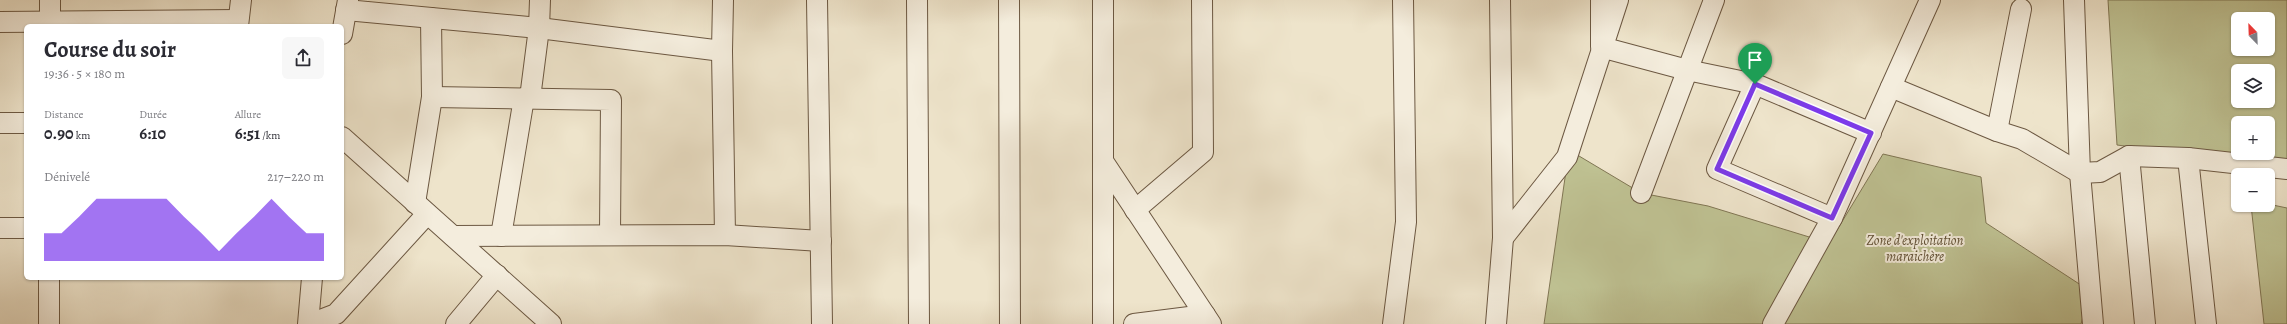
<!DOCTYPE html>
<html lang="fr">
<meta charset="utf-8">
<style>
:root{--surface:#fff;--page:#f7f7f7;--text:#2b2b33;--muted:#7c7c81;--accent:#7c3aed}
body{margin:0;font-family:Alegreya,serif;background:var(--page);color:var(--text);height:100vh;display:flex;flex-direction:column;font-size:15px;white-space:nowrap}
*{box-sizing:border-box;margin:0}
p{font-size:13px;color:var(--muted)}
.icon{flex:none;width:22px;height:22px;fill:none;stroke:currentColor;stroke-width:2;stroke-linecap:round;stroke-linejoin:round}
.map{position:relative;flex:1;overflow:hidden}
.sheet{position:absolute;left:24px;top:24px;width:320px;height:256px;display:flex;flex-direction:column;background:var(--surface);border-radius:6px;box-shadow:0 1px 3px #0004}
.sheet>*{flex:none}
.needle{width:26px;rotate:337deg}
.buttons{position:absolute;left:2231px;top:12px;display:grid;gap:8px}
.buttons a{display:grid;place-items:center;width:44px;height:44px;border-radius:6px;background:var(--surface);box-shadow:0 1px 3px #0004;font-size:20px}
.pin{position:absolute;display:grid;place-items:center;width:34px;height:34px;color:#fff;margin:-41px -17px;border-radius:50% 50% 50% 0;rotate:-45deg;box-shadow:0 0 4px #0007}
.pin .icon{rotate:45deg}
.round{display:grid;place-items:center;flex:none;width:42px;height:42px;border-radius:6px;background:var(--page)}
.overview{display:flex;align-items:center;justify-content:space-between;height:68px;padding:0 20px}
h1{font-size:22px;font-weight:700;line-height:30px}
.metrics{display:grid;grid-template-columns:repeat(3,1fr);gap:6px;height:68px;padding:4px 20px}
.metrics div{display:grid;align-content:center}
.metrics b{font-size:17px;font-weight:700}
.metrics small{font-size:11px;font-weight:400}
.metrics p{font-size:11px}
.chart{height:112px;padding:8px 20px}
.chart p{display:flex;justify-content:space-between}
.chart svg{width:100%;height:72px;margin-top:4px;fill:var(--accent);opacity:.7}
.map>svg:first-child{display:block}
.green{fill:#bfc293;stroke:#807654;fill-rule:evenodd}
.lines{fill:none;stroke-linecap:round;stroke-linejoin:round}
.minor-casing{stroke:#6c5842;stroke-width:22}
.minor{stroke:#f4eddd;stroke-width:20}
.route-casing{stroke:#fff;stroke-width:8}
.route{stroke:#7c3aed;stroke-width:5}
.labels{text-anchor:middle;stroke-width:4;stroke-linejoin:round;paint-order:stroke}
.park-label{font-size:14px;font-style:italic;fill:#604f34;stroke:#f4eddd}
</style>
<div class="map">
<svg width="2287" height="324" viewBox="0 0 2287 324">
<rect width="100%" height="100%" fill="#eee4cb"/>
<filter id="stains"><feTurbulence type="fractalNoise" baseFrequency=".005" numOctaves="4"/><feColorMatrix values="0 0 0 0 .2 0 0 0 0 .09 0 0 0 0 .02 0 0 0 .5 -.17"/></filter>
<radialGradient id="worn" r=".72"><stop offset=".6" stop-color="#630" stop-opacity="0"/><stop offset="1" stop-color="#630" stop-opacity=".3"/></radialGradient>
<g class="green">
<path d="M2108,0H2287V167L2117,145ZM2238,19H2268V49H2238ZM2238,71H2268V101H2238ZM2238,123H2268V153H2238Z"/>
<path d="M1569,150L1641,193L1708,206L1819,240L1773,324H1544Z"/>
<path d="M1883,154L1981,177L1986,223L2090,291L2081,324H1780Z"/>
<path d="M2268,204L2287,208V324H2264L2251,205Z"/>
</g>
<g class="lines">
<g class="minor-casing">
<g id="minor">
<path d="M723,0L722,51L725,235"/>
<path d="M817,0L822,324"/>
<path d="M917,0L919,324"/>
<path d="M1009,0L1010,324"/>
<path d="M1601,0V47L1687,70L1755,84L1871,133"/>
<path d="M2074,0L2080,173L2093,324"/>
<path d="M346,10L539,28L722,51"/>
<path d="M0,22L238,20"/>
<path d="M50,26V0"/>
<path d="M238,26L241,0"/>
<path d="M342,34L348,0"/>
<path d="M1755,84L1717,169L1832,218"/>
<path d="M1891,87L1997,131L2022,139L2080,173L2100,172L2129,156L2188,158L2287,169"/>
<path d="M432,97L611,100L610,234"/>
<path d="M530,98L539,28L540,0"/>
<path d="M0,123H26"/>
<path d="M1997,131L2021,9"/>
<path d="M342,137L551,324"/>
<path d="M2129,156L2145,324"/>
<path d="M2188,158L2206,324"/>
<path d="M1103,161L1211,324"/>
<path d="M1641,193L1714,0"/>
<path d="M415,203L432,97L431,18"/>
<path d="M1135,210L1203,152L1202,0"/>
<path d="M0,228H26"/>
<path d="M453,236L725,235L821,241"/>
<path d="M501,236L524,98"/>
<path d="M1503,238L1567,157L1618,0"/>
<path d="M49,324V278"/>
<path d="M308,324L312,278"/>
<path d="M310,324L336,314L427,214"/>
<path d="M456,324L497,275"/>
<path d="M1103,324V0"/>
<path d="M1134,324L1205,315"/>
<path d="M1393,324L1406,222L1403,0"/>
<path d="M1496,324L1503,238L1500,0"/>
<path d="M1773,324L1832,218L1930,0"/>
</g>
</g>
<use href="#minor" class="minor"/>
</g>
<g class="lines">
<g class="route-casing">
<path id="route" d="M1755,84L1871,133L1832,218L1717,169Z"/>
</g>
<use href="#route" class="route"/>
</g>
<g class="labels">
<g class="park-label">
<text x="1915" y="245">Zone d'exploitation<tspan x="1915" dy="16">maraichère</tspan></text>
</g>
</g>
<rect width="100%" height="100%" filter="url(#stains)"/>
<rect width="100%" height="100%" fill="url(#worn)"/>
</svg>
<div class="buttons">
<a><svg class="needle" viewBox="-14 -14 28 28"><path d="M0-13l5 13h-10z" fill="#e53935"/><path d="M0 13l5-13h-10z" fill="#7c7c81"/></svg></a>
<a><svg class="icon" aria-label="layers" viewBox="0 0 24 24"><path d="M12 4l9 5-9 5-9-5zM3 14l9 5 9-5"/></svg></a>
<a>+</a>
<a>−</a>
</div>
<div class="pin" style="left:1755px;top:84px;background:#1e9e55"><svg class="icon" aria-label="arrive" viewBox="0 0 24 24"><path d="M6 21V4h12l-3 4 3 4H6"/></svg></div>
<section class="sheet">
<div class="overview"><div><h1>Course du soir</h1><p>19:36 · 5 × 180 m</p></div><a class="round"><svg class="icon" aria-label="share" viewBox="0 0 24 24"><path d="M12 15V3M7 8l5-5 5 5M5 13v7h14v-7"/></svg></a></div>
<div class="metrics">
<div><p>Distance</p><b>0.90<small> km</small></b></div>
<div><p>Durée</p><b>6:10</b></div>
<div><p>Allure</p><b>6:51<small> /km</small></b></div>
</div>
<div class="chart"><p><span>Dénivelé</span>217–220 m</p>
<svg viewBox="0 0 160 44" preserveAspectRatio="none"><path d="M0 44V27L10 27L20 17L30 6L40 6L50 6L60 6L70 6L80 17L90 27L100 38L110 27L120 17L130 6L140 17L150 27L160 27V44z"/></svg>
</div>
</section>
</div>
